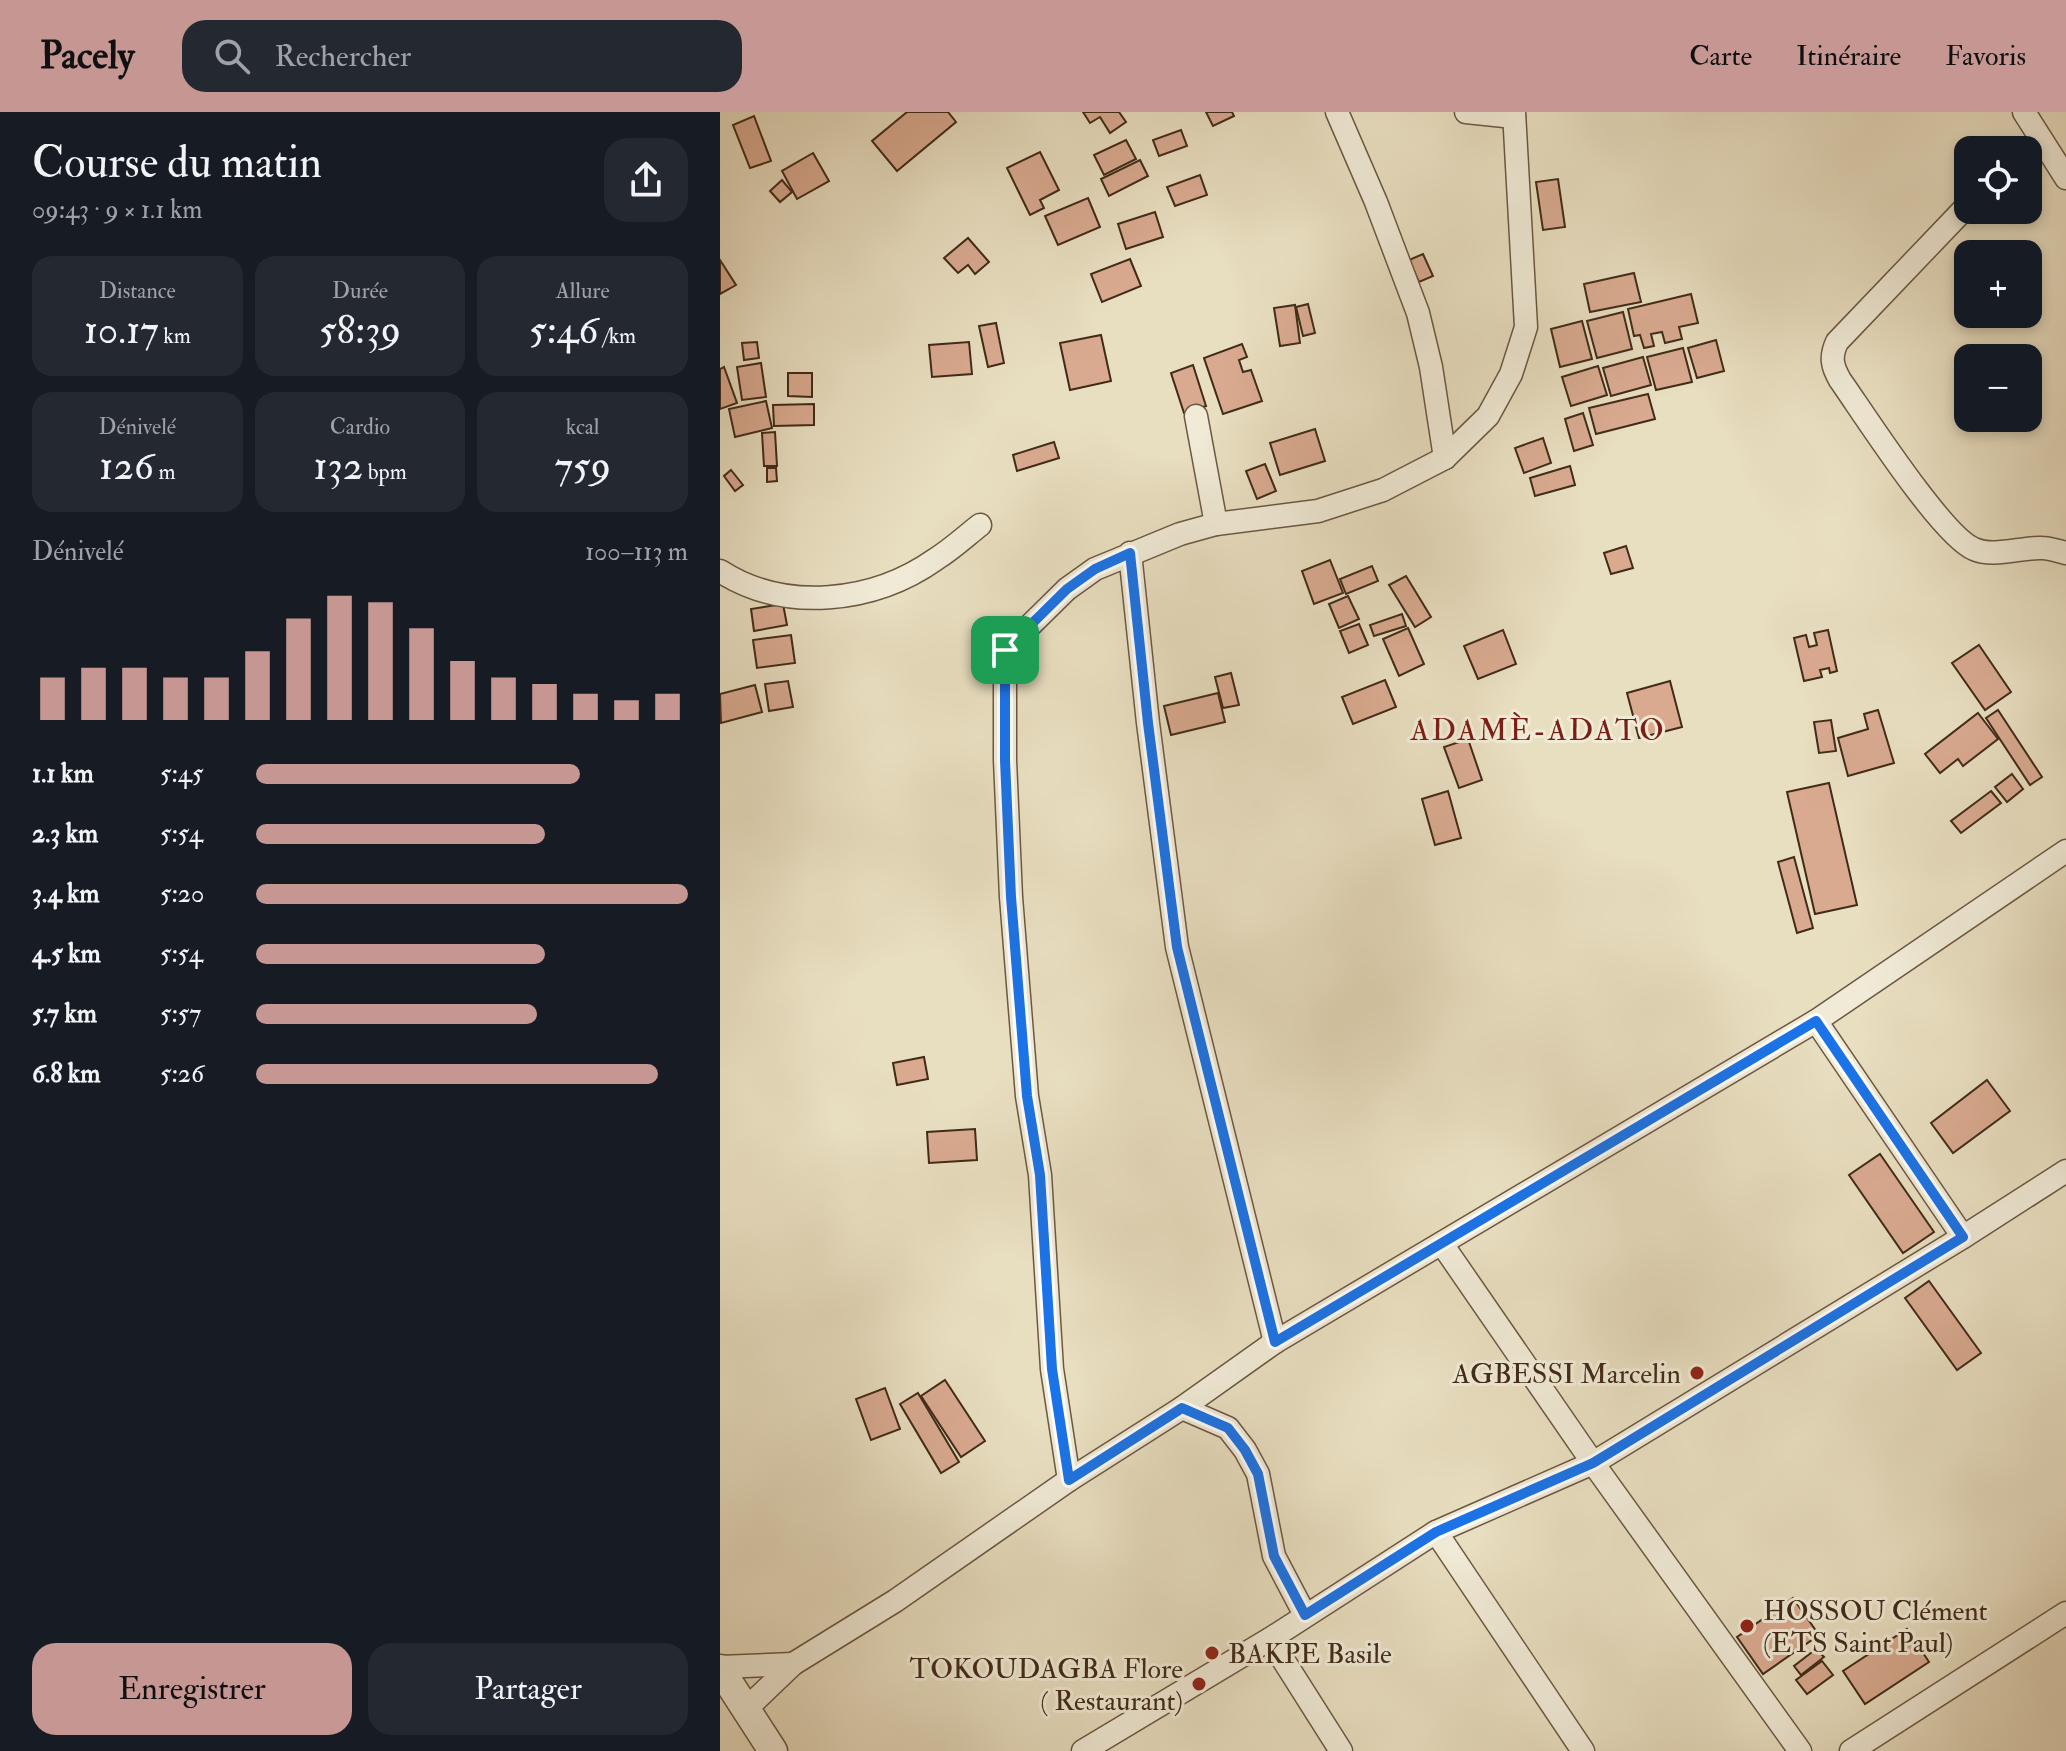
<!DOCTYPE html>
<html lang="fr">
<meta charset="utf-8">
<style>
:root{--surface:#171b24;--page:#242831;--text:#f1f3f6;--muted:#9ea1a6;--accent:#c59692}
body{margin:0;font-family:"IM FELL Double Pica",serif;background:var(--page);color:var(--text);height:100vh;display:flex;flex-direction:column;font-size:30px;white-space:nowrap}
*{box-sizing:border-box;margin:0}
p{font-size:26px;color:var(--muted)}
.icon{flex:none;width:44px;height:44px;fill:none;stroke:currentColor;stroke-width:2;stroke-linecap:round;stroke-linejoin:round}
.map{position:relative;flex:1;overflow:hidden}
.sheet{display:flex;flex-direction:column;background:var(--surface);width:720px}
.sheet>*{flex:none}
.buttons{position:absolute;left:1234px;top:24px;display:grid;gap:16px}
.buttons a{display:grid;place-items:center;width:88px;height:88px;border-radius:16px;background:var(--surface);box-shadow:0 4px 12px #0003;font-size:40px}
.pin{position:absolute;display:grid;place-items:center;width:68px;height:68px;color:#fff;margin:-34px;border-radius:16px;box-shadow:0 4px 12px #0006}
.round{display:grid;place-items:center;flex:none;width:84px;height:84px;border-radius:24px;background:var(--page)}
.summary{display:flex;align-items:center;justify-content:space-between;height:136px;padding:0 32px}
h1{font-size:44px;font-weight:600;line-height:60px}
.figures{display:grid;grid-template-columns:repeat(3,1fr);gap:12px;height:136px;padding:8px 32px}
.figures div{display:grid;align-content:center;border-radius:20px;background:var(--page);text-align:center}
.figures b{font-size:40px;font-weight:600}
.figures small{font-size:22px;font-weight:400}
.figures p{font-size:22px}
.chart{height:224px;padding:16px 32px}
.chart p{display:flex;justify-content:space-between}
.chart svg{width:100%;height:144px;margin-top:8px;stroke:var(--accent);stroke-width:6}
.primary-button{display:flex;gap:16px;margin-top:auto;padding:16px 32px}
.primary-button a{flex:1;height:92px;border-radius:24px;background:var(--accent);color:#111;font-size:32px;font-weight:600;line-height:92px;text-align:center}
.primary-button a+a{background:var(--page);color:var(--text)}
ul{padding:0 32px;list-style:none;font-size:26px}
li{display:grid;grid-template-columns:128px 96px 1fr;align-items:center;height:60px}
li i{height:20px;border-radius:10px;background:var(--accent)}
header{display:flex;align-items:center;gap:48px;box-sizing:border-box;height:112px;padding:0 40px;background:var(--accent);color:#111}
header strong{font-size:38px}
nav{display:flex;gap:44px;margin-inline-start:auto;font-size:28px}
.search{width:560px;height:72px;background:var(--page);display:flex;align-items:center;gap:20px;box-sizing:border-box;padding:0 28px;border-radius:24px;color:var(--muted);font-size:30px}
main{display:flex;flex:1;min-height:0}
.map>svg:first-child{display:block}
.building{fill:#d9aa90;stroke:#412b18;stroke-width:2}
.lines{fill:none;stroke-linecap:round;stroke-linejoin:round}
.minor-casing{stroke:#6b5842;stroke-width:25}
.tertiary-casing{stroke:#6b5842;stroke-width:31}
.minor{stroke:#f0ead6;stroke-width:22}
.tertiary{stroke:#f0ead6;stroke-width:28}
.route-casing{stroke:#fff;stroke-width:16}
.route{stroke:#1a73e8;stroke-width:10}
.poi-dot{fill:#8f2418;stroke:#f0ead6;stroke-width:3}
.labels{text-anchor:middle;stroke-width:6;stroke-linejoin:round;paint-order:stroke}
.poi-label{font-size:28px;fill:#412b18;stroke:#f0ead6;text-anchor:end}
.neighbourhood-label{font-size:30px;letter-spacing:2px;fill:#7a1f14;stroke:#f0ead6}
</style>
<header>
<strong>Pacely</strong>
<div class="search"><svg class="icon" aria-label="search" viewBox="0 0 24 24"><circle cx="10" cy="10" r="6"/><path d="M15 15l6 6"/></svg>Rechercher</div>
<nav><a>Carte</a><a>Itinéraire</a><a>Favoris</a></nav>
</header>
<main>
<section class="sheet">
<div class="summary"><div><h1>Course du matin</h1><p>09:43 · 9 × 1.1 km</p></div><a class="round"><svg class="icon" aria-label="share" viewBox="0 0 24 24"><path d="M12 15V3M7 8l5-5 5 5M5 13v7h14v-7"/></svg></a></div>
<div class="figures">
<div><p>Distance</p><b>10.17<small> km</small></b></div>
<div><p>Durée</p><b>58:39</b></div>
<div><p>Allure</p><b>5:46<small> /km</small></b></div>
</div>
<div class="figures">
<div><p>Dénivelé</p><b>126<small> m</small></b></div>
<div><p>Cardio</p><b>132<small> bpm</small></b></div>
<div><p>kcal</p><b>759</b></div>
</div>
<div class="chart"><p><span>Dénivelé</span>100–113 m</p>
<svg viewBox="0 0 160 44" preserveAspectRatio="none"><path d="M5 44V31M15 44V28M25 44V28M35 44V31M45 44V31M55 44V23M65 44V13M75 44V6M85 44V8M95 44V16M105 44V26M115 44V31M125 44V33M135 44V36M145 44V38M155 44V36"/></svg>
</div>
<ul>
<li><b>1.1 km</b>5:45<i style="width:75%"></i></li>
<li><b>2.3 km</b>5:54<i style="width:67%"></i></li>
<li><b>3.4 km</b>5:20<i style="width:100%"></i></li>
<li><b>4.5 km</b>5:54<i style="width:67%"></i></li>
<li><b>5.7 km</b>5:57<i style="width:65%"></i></li>
<li><b>6.8 km</b>5:26<i style="width:93%"></i></li>
</ul>
<div class="primary-button"><a>Enregistrer</a><a>Partager</a></div>
</section>
<div class="map">
<svg width="1346" height="1639" viewBox="0 0 1346 1639">
<rect width="100%" height="100%" fill="#e8dec0"/>
<filter id="stains"><feTurbulence type="fractalNoise" baseFrequency=".0025" numOctaves="4"/><feColorMatrix values="0 0 0 0 .2 0 0 0 0 .09 0 0 0 0 .02 0 0 0 .5 -.17"/></filter>
<radialGradient id="worn" r=".72"><stop offset=".6" stop-color="#630" stop-opacity="0"/><stop offset="1" stop-color="#630" stop-opacity=".3"/></radialGradient>
<g class="building">
<path d="M187,0H228L236,10L177,59L152,29Z"/>
<path d="M363,0H399L406,10L390,21L380,5L370,11Z"/>
<path d="M486,0H512L514,4L493,14Z"/>
<path d="M34,4L51,49L30,56L13,13Z"/>
<path d="M461,18L467,34L439,44L433,28Z"/>
<path d="M406,28L416,47L384,63L374,43Z"/>
<path d="M320,40L339,78L320,88L324,96L310,103L287,56Z"/>
<path d="M93,41L109,69L77,87L62,59Z"/>
<path d="M420,48L428,64L389,84L381,67Z"/>
<path d="M480,63L487,83L455,94L447,75Z"/>
<path d="M838,67L845,115L823,118L816,70Z"/>
<path d="M62,68L72,80L60,90L50,79Z"/>
<path d="M368,86L380,115L338,133L325,104Z"/>
<path d="M435,100L443,125L406,137L398,112Z"/>
<path d="M248,126L269,150L255,162L248,153L238,161L224,146Z"/>
<path d="M703,142L713,164L699,170L689,148Z"/>
<path d="M410,147L421,174L382,190L371,162Z"/>
<path d="M0,148L16,173L0,182Z"/>
<path d="M914,161L921,190L870,200L864,172Z"/>
<path d="M971,182L978,211L959,215L962,227L945,231L942,220L931,222L934,234L924,236L920,223L914,224L908,197Z"/>
<path d="M588,192L595,221L583,224L576,195Z"/>
<path d="M575,193L580,231L560,234L554,196Z"/>
<path d="M903,200L912,237L877,246L867,209Z"/>
<path d="M862,209L872,247L840,255L831,217Z"/>
<path d="M276,211L284,251L268,255L259,214Z"/>
<path d="M381,223L391,269L350,278L340,231Z"/>
<path d="M996,228L1004,259L977,266L968,236Z"/>
<path d="M37,230L39,246L24,248L22,231Z"/>
<path d="M249,230L252,262L212,265L209,233Z"/>
<path d="M522,232L527,245L519,248L523,260L531,258L542,289L503,302L484,246Z"/>
<path d="M963,236L972,270L936,278L927,245Z"/>
<path d="M923,245L931,273L891,284L883,256Z"/>
<path d="M41,251L46,285L22,288L17,255Z"/>
<path d="M473,253L486,294L464,301L451,261Z"/>
<path d="M878,254L887,283L851,294L842,265Z"/>
<path d="M4,255L17,291L0,297V257Z"/>
<path d="M68,261H92V285L68,284Z"/>
<path d="M928,282L935,307L876,322L869,296Z"/>
<path d="M46,289L52,316L15,325L9,297Z"/>
<path d="M94,292V313L54,314L53,293Z"/>
<path d="M863,301L873,333L854,339L845,307Z"/>
<path d="M595,317L605,349L560,363L550,331Z"/>
<path d="M55,320L57,354H44L42,321Z"/>
<path d="M823,326L831,351L804,361L795,336Z"/>
<path d="M334,330L339,346L297,359L293,343Z"/>
<path d="M545,352L556,379L537,387L526,359Z"/>
<path d="M850,354L855,373L815,384L810,366Z"/>
<path d="M47,356H56L57,369L47,370Z"/>
<path d="M11,358L23,373L15,379L4,364Z"/>
<path d="M906,434L913,456L891,462L884,441Z"/>
<path d="M610,448L623,481L594,492L582,459Z"/>
<path d="M652,454L658,469L626,482L620,467Z"/>
<path d="M686,464L711,505L695,515L669,473Z"/>
<path d="M628,484L639,507L619,516L609,492Z"/>
<path d="M63,492L67,513L34,519L31,497Z"/>
<path d="M682,502L686,514L654,524L650,513Z"/>
<path d="M639,512L648,533L629,541L620,519Z"/>
<path d="M688,516L704,552L679,564L663,527Z"/>
<path d="M783,518L796,552L758,567L744,534Z"/>
<path d="M1108,518L1117,559L1110,561L1109,556L1100,558L1102,565L1084,569L1074,526L1086,523L1089,535L1097,533L1094,521Z"/>
<path d="M71,523L75,551L37,556L33,528Z"/>
<path d="M1259,533L1291,580L1265,598L1232,551Z"/>
<path d="M511,561L519,593L503,596L495,565Z"/>
<path d="M665,568L676,595L633,612L622,585Z"/>
<path d="M68,569L73,595L49,599L45,572Z"/>
<path d="M950,569L962,615L919,626L907,581Z"/>
<path d="M35,573L42,600L1,611L0,582Z"/>
<path d="M498,581L505,610L451,623L444,594Z"/>
<path d="M1158,598L1174,651L1128,664L1118,626L1148,617L1144,602Z"/>
<path d="M1278,598L1322,665L1310,673L1266,606Z"/>
<path d="M1258,601L1278,627L1243,654L1238,647L1220,661L1205,642Z"/>
<path d="M1111,608L1116,639L1099,641L1094,610Z"/>
<path d="M748,627L762,668L739,676L724,635Z"/>
<path d="M1292,662L1303,677L1287,690L1275,675Z"/>
<path d="M1109,671L1137,793L1095,802L1067,680Z"/>
<path d="M728,679L741,726L715,733L702,687Z"/>
<path d="M1271,679L1281,691L1241,721L1231,709Z"/>
<path d="M1074,745L1093,816L1077,821L1058,750Z"/>
<path d="M204,945L208,967L177,973L173,951Z"/>
<path d="M1267,968L1290,999L1233,1041L1211,1011Z"/>
<path d="M255,1017L257,1048L209,1051L207,1020Z"/>
<path d="M1160,1042L1214,1120L1183,1141L1129,1063Z"/>
<path d="M1209,1169L1261,1241L1237,1258L1185,1186Z"/>
<path d="M225,1268L265,1329L241,1345L201,1284Z"/>
<path d="M165,1276L180,1317L151,1328L136,1287Z"/>
<path d="M198,1281L239,1350L221,1361L180,1292Z"/>
<path d="M1073,1486L1099,1523L1043,1562L1017,1525Z"/>
<path d="M1187,1517L1209,1550L1145,1592L1123,1559Z"/>
<path d="M1096,1537L1104,1545L1081,1563L1074,1554Z"/>
<path d="M1102,1549L1113,1563L1087,1582L1076,1568Z"/>
</g>
<g class="lines">
<g class="minor-casing">
<g id="minor">
<path d="M617,0L656,90L698,201L711,255L725,346"/>
<path d="M746,0L794,5"/>
<path d="M1304,0L1346,66"/>
<path d="M1248,93L1117,230C1110,245 1112,254 1120,268C1144,302 1222,424 1254,437C1274,446 1301,435 1322,436C1330,436 1338,439 1346,441"/>
<path d="M476,304L496,412"/>
<path d="M410,441L428,611L457,835L555,1230"/>
<path d="M0,459C65,501 154,491 216,447C232,437 246,424 260,413"/>
<path d="M1096,909L1243,1125"/>
<path d="M722,1132L873,1351L1080,1639"/>
<path d="M462,1296L508,1316L525,1338L538,1362L554,1444L585,1503"/>
<path d="M349,1368L332,1257L320,1063L307,984L291,785L285,648V538L347,477L375,457L460,422L496,412L598,399L663,378L725,346L768,304L791,262L806,215L794,0"/>
<path d="M716,1420L873,1351L1243,1125L1346,1059"/>
<path d="M550,1527L621,1639"/>
<path d="M0,1555L73,1552"/>
<path d="M25,1598L73,1552L175,1489L349,1368L462,1296L555,1230L1096,909L1346,739"/>
<path d="M363,1639L550,1527L716,1420L863,1639"/>
<path d="M1131,1639L1346,1501"/>
</g>
</g>
<g class="tertiary-casing">
<path id="tertiary" d="M0,1557L53,1639"/>
</g>
<use href="#minor" class="minor"/>
<use href="#tertiary" class="tertiary"/>
</g>
<g class="lines">
<g class="route-casing">
<path id="route" d="M410,441L428,611L457,835L555,1230L1096,909L1243,1125L873,1351L716,1420L585,1503L554,1444L538,1362L525,1338L508,1316L462,1296L349,1368L332,1257L320,1063L307,984L291,785L285,648V538L347,477L375,457Z"/>
</g>
<use href="#route" class="route"/>
</g>
<g class="poi-dot">
<circle cx="977" cy="1261" r="8"/>
<circle cx="1027" cy="1514" r="8"/>
<circle cx="492" cy="1541" r="8"/>
<circle cx="479" cy="1572" r="8"/>
</g>
<g class="labels">
<g class="poi-label">
<text x="961" y="1271">AGBESSI Marcelin</text>
<text x="1043" y="1508" text-anchor="start">HOSSOU Clément<tspan x="1043" dy="32">(ETS Saint Paul)</tspan></text>
<text x="508" y="1551" text-anchor="start">BAKPE Basile</text>
<text x="463" y="1566">TOKOUDAGBA Flore<tspan x="463" dy="32">( Restaurant)</tspan></text>
</g>
<g class="neighbourhood-label">
<text x="818" y="628">ADAMÈ-ADATO</text>
</g>
</g>
<rect width="100%" height="100%" filter="url(#stains)"/>
<rect width="100%" height="100%" fill="url(#worn)"/>
</svg>
<div class="buttons">
<a><svg class="icon" aria-label="locate" viewBox="0 0 24 24"><circle cx="12" cy="12" r="6"/><path d="M12 2v4M12 18v4M2 12h4M18 12h4"/></svg></a>
<a>+</a>
<a>−</a>
</div>
<div class="pin" style="left:285px;top:538px;background:#1e9e55"><svg class="icon" aria-label="arrive" viewBox="0 0 24 24"><path d="M6 21V4h12l-3 4 3 4H6"/></svg></div>
</div>
</main>
